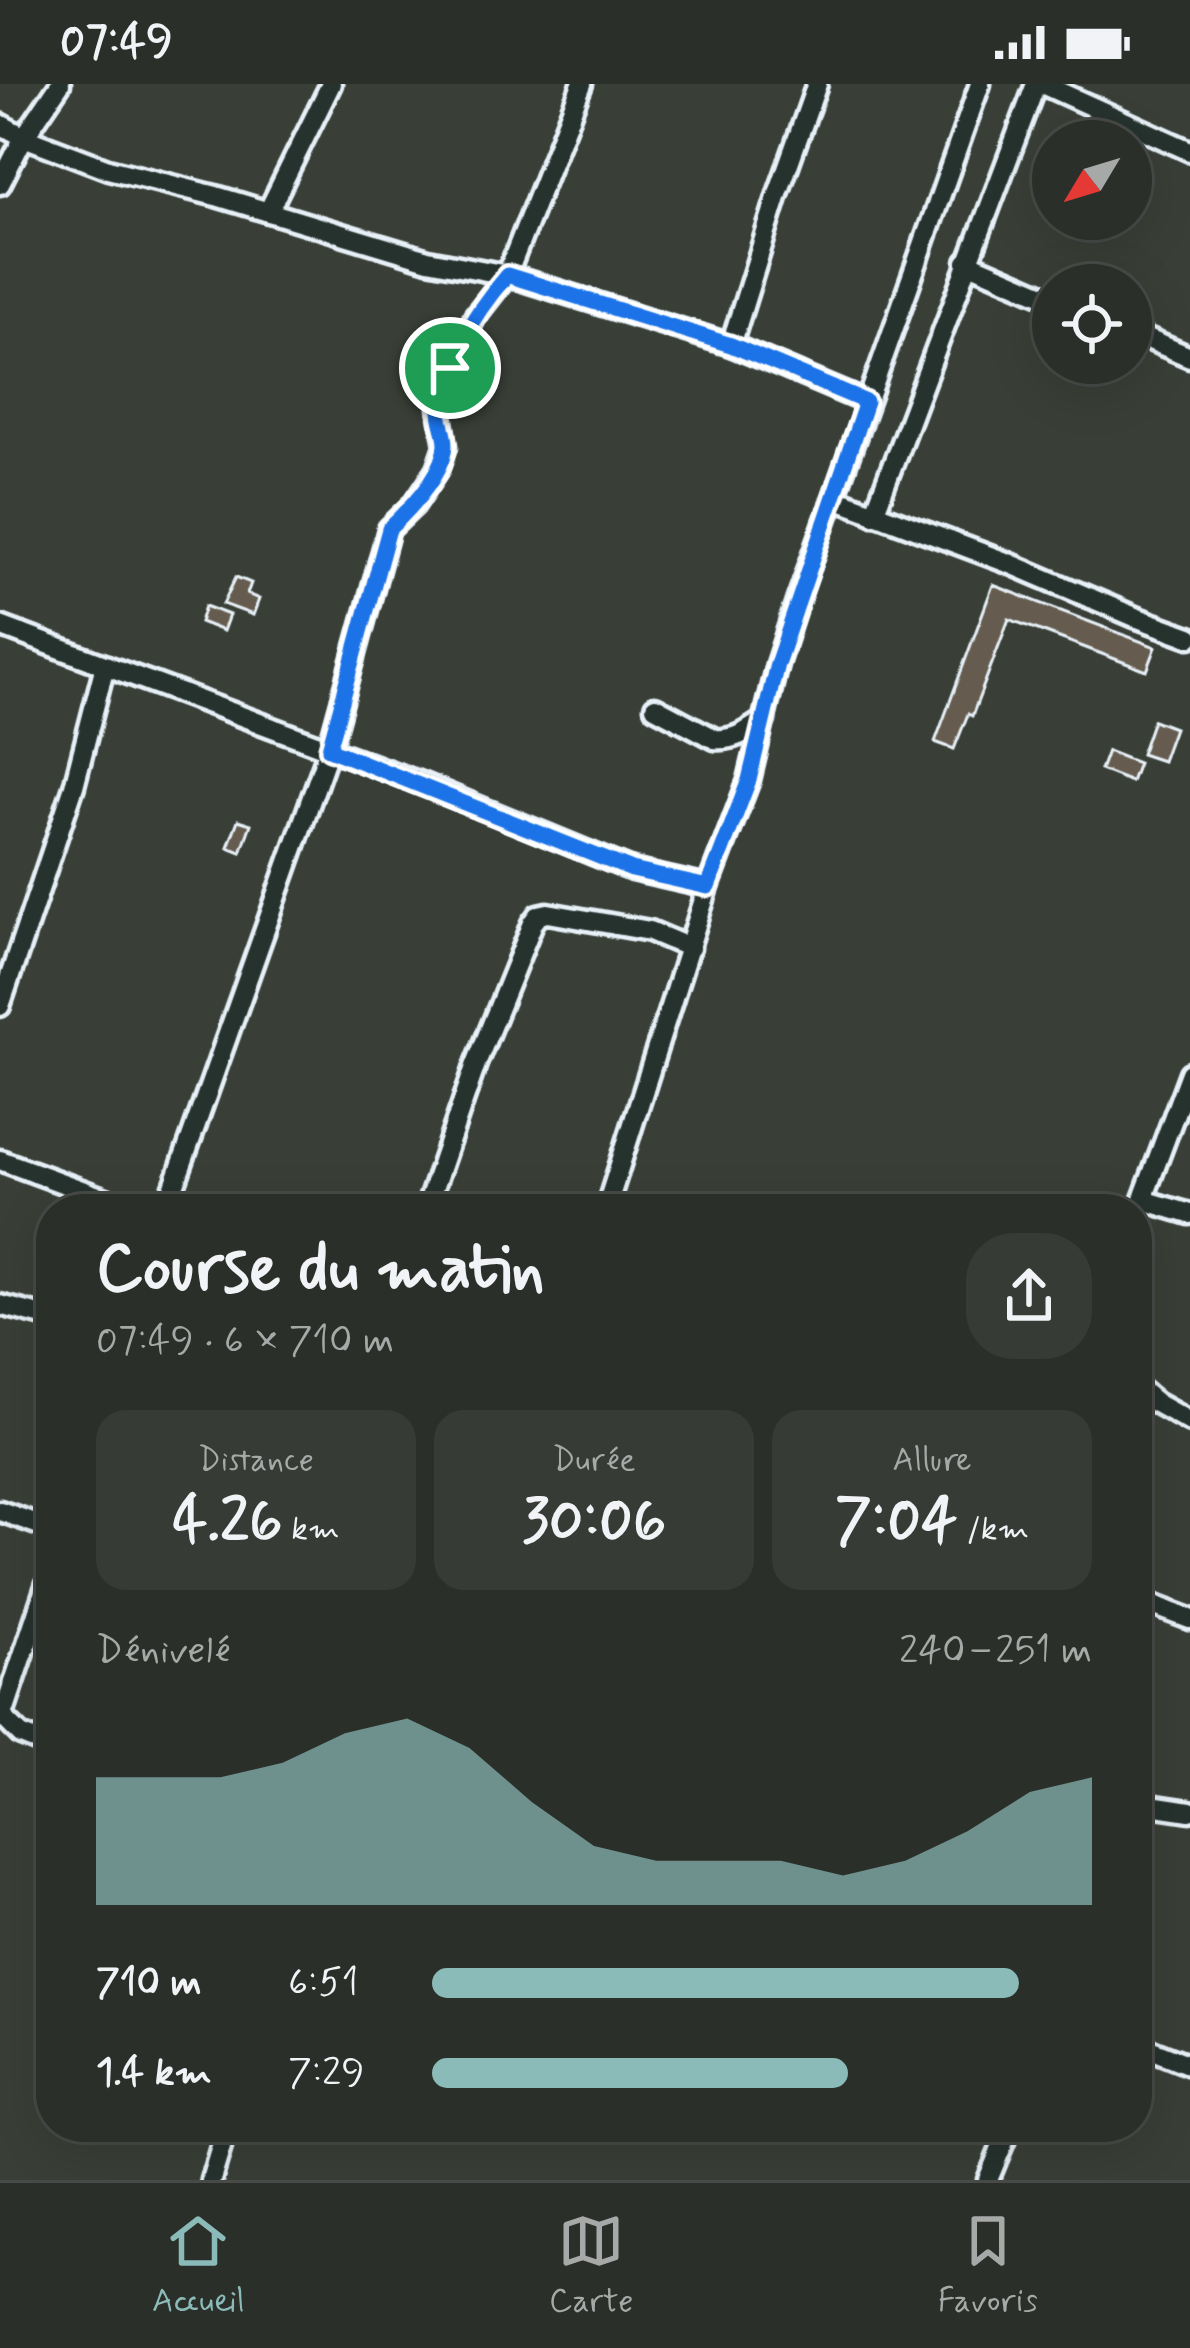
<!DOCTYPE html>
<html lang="fr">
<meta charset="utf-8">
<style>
:root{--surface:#2b2f29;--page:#373b35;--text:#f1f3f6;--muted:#a6a9a8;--line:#474a46;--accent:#8bbbb9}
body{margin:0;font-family:Mynerve,sans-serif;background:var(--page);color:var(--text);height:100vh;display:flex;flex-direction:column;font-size:45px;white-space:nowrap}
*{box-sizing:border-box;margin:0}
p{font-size:39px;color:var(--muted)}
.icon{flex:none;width:66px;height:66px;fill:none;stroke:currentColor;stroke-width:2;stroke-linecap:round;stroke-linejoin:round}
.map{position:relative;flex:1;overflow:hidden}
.drawer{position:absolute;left:36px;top:1110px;width:1116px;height:948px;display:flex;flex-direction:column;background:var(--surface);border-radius:48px;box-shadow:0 12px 48px #0002,0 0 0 3px var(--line)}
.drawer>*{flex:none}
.needle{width:78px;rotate:232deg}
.buttons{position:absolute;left:1032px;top:36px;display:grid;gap:24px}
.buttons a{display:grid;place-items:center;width:120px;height:120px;border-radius:50%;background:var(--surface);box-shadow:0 12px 48px #0002,0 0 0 3px var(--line);font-size:60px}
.pin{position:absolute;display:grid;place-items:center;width:102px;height:102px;color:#fff;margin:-51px;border:6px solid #fff;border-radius:50%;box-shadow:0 3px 12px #0007}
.round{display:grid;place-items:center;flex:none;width:126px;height:126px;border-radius:48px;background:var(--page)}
.summary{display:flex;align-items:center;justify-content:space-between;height:204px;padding:0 60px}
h1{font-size:66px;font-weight:800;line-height:90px}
.stats{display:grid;grid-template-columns:repeat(3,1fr);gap:18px;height:204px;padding:12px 60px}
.stats div{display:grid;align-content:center;border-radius:30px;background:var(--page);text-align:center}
.stats b{font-size:60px;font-weight:800}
.stats small{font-size:33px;font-weight:400}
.stats p{font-size:33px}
.chart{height:336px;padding:24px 60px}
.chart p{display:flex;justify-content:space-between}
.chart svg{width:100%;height:216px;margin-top:12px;fill:var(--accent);opacity:.7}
ul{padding:0 60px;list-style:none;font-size:39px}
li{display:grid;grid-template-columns:192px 144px 1fr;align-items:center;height:90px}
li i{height:30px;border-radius:15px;background:var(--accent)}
.status{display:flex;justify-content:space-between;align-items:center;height:84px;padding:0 60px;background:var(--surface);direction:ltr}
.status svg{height:33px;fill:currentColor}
.tabs{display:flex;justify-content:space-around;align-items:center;height:168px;border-top:3px solid var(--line);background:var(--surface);font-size:33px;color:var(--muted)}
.tabs a{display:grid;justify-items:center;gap:6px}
.tabs .on{color:var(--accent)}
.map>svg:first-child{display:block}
.building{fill:#655c4f;stroke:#e8f1f8;stroke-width:3}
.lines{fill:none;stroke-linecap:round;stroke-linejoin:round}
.street-casing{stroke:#e8f1f8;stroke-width:27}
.street{stroke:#26332d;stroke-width:18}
.route-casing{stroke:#fff;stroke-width:24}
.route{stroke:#1a73e8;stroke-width:15}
</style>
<div class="status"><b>07:49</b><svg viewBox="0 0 49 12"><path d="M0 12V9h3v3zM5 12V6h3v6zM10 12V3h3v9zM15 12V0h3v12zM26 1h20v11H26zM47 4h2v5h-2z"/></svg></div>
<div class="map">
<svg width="1190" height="2096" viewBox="0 0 1190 2096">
<rect width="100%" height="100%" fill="#393f37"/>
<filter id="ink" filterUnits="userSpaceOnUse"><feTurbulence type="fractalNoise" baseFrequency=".00833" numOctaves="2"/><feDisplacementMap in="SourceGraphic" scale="24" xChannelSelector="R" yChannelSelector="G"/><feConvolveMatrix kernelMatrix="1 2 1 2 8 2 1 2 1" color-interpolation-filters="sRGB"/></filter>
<g filter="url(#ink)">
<g class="building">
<path d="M236,493L251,499L247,510L259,515L253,531L223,520Z"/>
<path d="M993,501L1156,563L1147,587L1009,535L972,632L968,630L954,665L935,658Z"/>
<path d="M205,522L229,531L223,547L200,538Z"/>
<path d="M1153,636L1174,644L1162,677L1141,670Z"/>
<path d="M1107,667L1138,679L1131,698L1100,686Z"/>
<path d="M238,736L251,740L241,768L228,763Z"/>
</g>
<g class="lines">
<g class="street-casing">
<g id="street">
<path d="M1042,0L1190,67"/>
<path d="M0,40L24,53L108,85L216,112L428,176L507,191L731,261L866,318"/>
<path d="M0,100L24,53L60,0"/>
<path d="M268,128L331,0"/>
<path d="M967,178L1053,215"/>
<path d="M1131,248L1190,273"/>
<path d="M731,261L779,107L817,0"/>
<path d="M835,414L1011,480L1135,533L1190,553"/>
<path d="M874,430L1036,0"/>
<path d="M0,542L423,700L632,786L708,803"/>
<path d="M655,623L715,655C734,657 749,646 764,636"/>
<path d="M0,922L74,702L105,581"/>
<path d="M0,1076L133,1125"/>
<path d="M1143,1116L1190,1130"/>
<path d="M166,1125L329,665L389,445L414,421L438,385L446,362L440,325L450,284L475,232L507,191L582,0"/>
<path d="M426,1125L476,980L533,839L539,831L548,829L650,847L690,864"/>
<path d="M606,1125L708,803L749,696L777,580L798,515L980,0"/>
<path d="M1137,1131L1190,989"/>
<path d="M0,1221L51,1234"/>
<path d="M1137,1303L1156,1319L1190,1338"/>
<path d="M0,1427L51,1445"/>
<path d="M1137,1515L1190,1535"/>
<path d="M0,1630L21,1651L51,1663"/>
<path d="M3,1631L51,1487"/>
<path d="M1137,1719L1190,1727"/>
<path d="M1137,1960L1190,1981"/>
<path d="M211,2096L227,2043"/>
<path d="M988,2096L1010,2043"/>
</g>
</g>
<use href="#street" class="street"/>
</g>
</g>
<g class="lines" filter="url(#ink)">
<g class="route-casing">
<path id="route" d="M507,191L731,261L866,318L777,580L749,696L708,803L632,786L329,665L389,445C409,426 445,389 446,360C446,348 439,336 440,323C446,274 475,228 507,191Z"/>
</g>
<use href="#route" class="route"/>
</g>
</svg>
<div class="buttons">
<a><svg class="needle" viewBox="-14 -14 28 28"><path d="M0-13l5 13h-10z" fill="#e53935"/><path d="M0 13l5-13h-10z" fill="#a6a9a8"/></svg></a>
<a><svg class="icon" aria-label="locate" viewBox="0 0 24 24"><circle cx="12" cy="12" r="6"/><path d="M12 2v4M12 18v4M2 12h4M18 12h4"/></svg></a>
</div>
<div class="pin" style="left:450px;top:284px;background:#1e9e55"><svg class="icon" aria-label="arrive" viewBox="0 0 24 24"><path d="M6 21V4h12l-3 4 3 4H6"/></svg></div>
<section class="drawer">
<div class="summary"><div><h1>Course du matin</h1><p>07:49 · 6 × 710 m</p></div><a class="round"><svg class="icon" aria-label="share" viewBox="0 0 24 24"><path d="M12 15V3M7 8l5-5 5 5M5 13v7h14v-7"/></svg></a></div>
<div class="stats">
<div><p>Distance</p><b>4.26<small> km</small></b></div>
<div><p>Durée</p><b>30:06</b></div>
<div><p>Allure</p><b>7:04<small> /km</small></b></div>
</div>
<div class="chart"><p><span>Dénivelé</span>240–251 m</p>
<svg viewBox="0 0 160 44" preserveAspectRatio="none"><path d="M0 44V18L10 18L20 18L30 15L40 9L50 6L60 12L70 23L80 32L90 35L100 35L110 35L120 38L130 35L140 29L150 21L160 18V44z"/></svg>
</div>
<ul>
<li><b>710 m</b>6:51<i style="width:89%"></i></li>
<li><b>1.4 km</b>7:29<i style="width:63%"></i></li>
</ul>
</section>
</div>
<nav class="tabs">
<a class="on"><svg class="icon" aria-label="home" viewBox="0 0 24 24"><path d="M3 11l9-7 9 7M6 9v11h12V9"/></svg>Accueil</a>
<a><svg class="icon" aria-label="map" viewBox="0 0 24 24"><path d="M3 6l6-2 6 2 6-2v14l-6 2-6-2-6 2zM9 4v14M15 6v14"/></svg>Carte</a>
<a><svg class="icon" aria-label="saved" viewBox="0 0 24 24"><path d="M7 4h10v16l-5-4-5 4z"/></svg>Favoris</a>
</nav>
